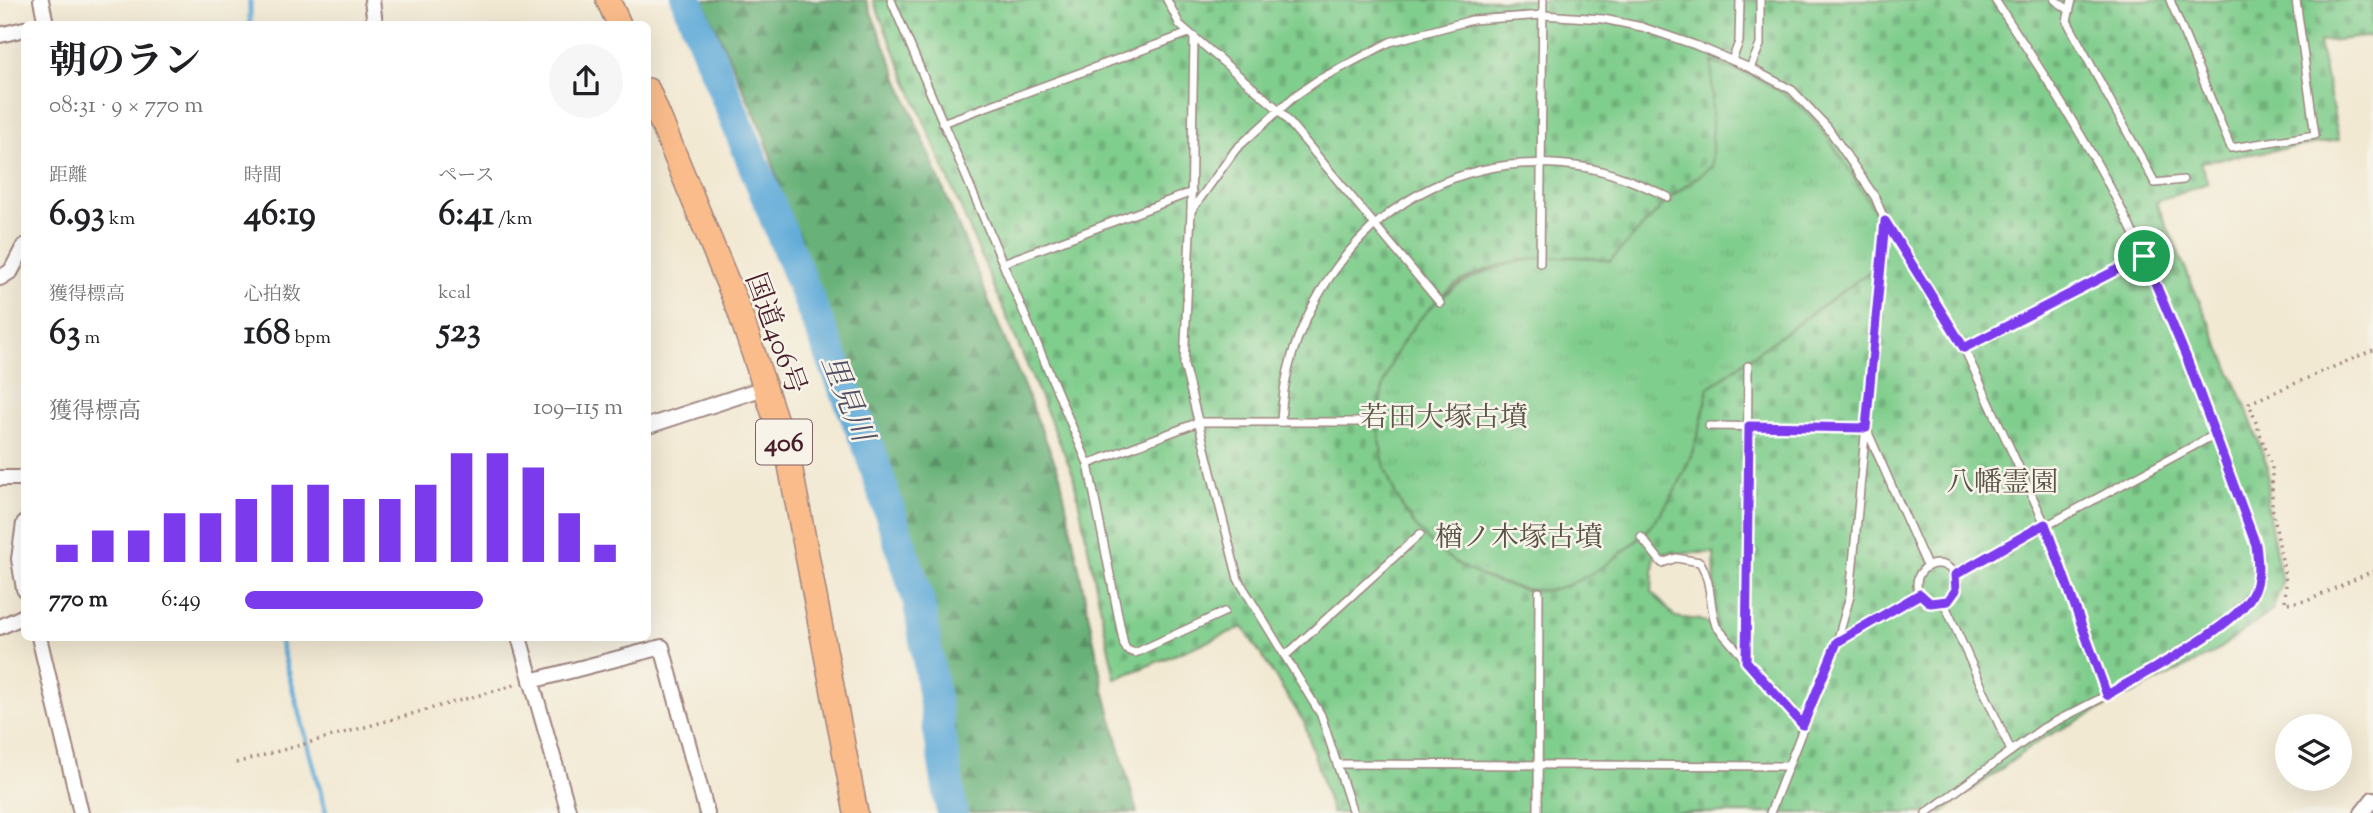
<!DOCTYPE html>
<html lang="ja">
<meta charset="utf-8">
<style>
:root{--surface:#fff;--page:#f6f6f6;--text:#202124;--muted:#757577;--accent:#7c3aed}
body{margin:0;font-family:"Sorts Mill Goudy","Noto Serif JP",serif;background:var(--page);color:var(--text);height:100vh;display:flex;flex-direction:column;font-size:26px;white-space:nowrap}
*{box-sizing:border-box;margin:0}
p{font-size:23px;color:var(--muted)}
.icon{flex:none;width:38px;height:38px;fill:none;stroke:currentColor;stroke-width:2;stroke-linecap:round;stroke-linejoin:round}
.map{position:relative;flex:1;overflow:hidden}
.sheet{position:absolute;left:21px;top:21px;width:630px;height:620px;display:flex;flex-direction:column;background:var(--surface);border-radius:10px;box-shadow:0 7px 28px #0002}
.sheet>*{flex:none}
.tools{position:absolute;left:2275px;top:714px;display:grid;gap:14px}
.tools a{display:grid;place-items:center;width:77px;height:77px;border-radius:50%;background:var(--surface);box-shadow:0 7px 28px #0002;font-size:35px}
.pin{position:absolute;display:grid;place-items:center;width:60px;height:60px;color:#fff;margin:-30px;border:4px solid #fff;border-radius:50%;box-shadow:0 2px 7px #0007}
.round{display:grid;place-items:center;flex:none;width:74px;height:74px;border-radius:37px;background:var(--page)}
.head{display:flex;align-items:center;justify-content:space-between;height:119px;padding:0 28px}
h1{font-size:38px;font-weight:700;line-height:52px}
.stats{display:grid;grid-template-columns:repeat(3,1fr);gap:10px;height:119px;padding:7px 28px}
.stats div{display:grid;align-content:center}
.stats b{font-size:35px;font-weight:700}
.stats small{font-size:19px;font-weight:400}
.stats p{font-size:19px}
.chart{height:196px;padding:14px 28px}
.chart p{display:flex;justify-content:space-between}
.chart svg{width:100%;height:126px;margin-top:7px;stroke:var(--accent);stroke-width:6}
ul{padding:0 28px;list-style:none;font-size:23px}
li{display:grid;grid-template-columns:112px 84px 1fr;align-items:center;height:52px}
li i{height:18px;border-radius:9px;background:var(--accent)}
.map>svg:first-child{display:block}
.forest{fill:url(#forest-firs);stroke:#596852;stroke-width:2}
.cemetery{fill:url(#cemetery-stones);stroke:#65765c;stroke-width:2;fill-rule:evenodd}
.park{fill:url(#park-tufts);stroke:#65765c;stroke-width:2}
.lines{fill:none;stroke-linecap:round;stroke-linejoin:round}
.stream{stroke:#61abd9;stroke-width:5}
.river{stroke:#61abd9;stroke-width:32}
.service-casing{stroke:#9e847f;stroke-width:10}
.minor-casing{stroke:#9e847f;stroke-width:18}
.trunk-casing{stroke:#9e847f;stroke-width:26}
.path{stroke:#9e847f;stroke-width:3.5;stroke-dasharray:2 5;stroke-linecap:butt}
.service{stroke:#fff;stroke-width:7}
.minor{stroke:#fff;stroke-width:14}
.trunk{stroke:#fabc8b;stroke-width:23}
.route-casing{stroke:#fff;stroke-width:14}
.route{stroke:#7c3aed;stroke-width:9}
.labels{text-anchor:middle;stroke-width:5;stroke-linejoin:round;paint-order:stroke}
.shield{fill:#f7f3e8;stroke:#7e5f64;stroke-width:2}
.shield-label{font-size:26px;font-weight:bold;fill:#4a1f2b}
.street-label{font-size:28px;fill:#4a1f2b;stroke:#f7f3e8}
.park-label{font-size:28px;fill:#5a5448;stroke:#f7f3e8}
.water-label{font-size:30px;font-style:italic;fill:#525068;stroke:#f7f3e8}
</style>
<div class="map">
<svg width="2373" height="813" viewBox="0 0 2373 813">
<defs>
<pattern id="forest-firs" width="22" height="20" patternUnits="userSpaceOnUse" patternTransform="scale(1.75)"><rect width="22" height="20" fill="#68b178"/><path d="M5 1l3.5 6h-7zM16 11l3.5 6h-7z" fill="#588f63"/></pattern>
<pattern id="cemetery-stones" width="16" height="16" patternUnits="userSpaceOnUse" patternTransform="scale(1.75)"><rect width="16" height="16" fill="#80ce8d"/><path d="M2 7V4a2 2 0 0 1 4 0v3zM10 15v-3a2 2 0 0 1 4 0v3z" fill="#70b07a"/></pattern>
<pattern id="park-tufts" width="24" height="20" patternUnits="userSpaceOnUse" patternTransform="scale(1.75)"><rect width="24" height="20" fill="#80ce8d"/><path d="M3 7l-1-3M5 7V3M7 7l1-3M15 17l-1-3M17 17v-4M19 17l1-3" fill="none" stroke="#70b07a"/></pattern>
</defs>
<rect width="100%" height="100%" fill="#f7f3e8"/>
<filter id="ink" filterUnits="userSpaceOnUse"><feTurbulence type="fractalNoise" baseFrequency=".0143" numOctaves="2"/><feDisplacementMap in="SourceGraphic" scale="14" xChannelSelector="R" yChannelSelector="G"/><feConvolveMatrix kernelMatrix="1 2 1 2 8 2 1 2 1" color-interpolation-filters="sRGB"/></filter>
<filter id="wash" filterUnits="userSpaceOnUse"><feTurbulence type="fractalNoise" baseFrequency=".00686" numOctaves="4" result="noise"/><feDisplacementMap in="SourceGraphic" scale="28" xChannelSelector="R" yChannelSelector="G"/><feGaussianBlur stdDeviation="1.57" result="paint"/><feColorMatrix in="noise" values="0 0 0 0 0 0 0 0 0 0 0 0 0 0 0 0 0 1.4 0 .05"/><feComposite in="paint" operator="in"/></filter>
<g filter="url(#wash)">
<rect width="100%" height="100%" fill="#f2e9d3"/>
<path class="forest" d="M703,0H866L1060,475L1103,686L1137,813H967L926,610L895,522L867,426L828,347L764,135Z"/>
<path class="cemetery" d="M873,0H2373V36L2319,42L2339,140L2200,162L2208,183L2156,202L2245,405L2268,468L2267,506L2282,583L2272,610L2212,654L2043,738L1941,813H1332L1304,722L1243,627L1115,679L1073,474ZM1712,63L1873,269L1708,388C1695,473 1655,548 1572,581C1555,587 1534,595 1516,587C1500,580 1467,544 1452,531C1438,520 1395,488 1388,476C1384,468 1384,453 1382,444C1372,383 1394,356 1431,312C1436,305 1441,297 1447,291C1487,258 1562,252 1610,261L1670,198L1712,166ZM1654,553H1714L1716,626L1700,620L1675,617L1652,592Z"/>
<path class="park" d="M1712,62C1738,71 1768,81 1790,98C1826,124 1850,174 1874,210L1879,224L1873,269L1708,388C1698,452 1675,512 1623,552C1602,568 1574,587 1548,590C1527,592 1500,584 1481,576C1408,546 1361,459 1385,381C1393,355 1407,333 1425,313C1471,263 1545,249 1610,261L1670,198L1712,166Z"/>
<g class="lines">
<g class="stream">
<path d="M250,0V24"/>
<path d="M279,637L326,813"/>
</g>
<path class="river" d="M687,0L870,451L919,602L952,813"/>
</g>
</g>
<g filter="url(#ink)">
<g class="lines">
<g class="service-casing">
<g id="service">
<path d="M891,0L1088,464L1124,645L1127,650L1135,653L1224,612"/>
<path d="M1167,0L1180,25L1279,110L1440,303"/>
<path d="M2055,0L2069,10"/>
<path d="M2072,0L2067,21L2155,183L2183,180"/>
<path d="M2170,0L2231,148L2315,135L2296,0"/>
<path d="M1732,60L1739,42L1740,0"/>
<path d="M1750,68L1760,45V0"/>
<path d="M942,123L1189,33"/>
<path d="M1191,211L1194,37"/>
<path d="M1886,222L1964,348L2045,524L2107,695"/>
<path d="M1003,263L1192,192"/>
<path d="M1540,263L1543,0"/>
<path d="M1964,348L2144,256"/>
<path d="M1281,422C1283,374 1296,333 1321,291C1377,197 1473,150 1583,167C1613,172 1641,184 1668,197"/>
<path d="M1709,426L1866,428L1927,566"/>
<path d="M1088,464L1199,422H1378"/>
<path d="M1641,537L1662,563L1676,558L1700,562C1712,582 1709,604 1716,626L1803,725"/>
<circle cx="1937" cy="584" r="20"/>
<path d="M1955,575L2214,435"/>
<path d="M1944,603L2011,751"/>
<path d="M1837,642L1920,595"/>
<path d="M1285,656L1420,534"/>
<path d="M1746,661L1748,366"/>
<path d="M1337,764L1786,766"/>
<path d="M1353,813L1321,715L1238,579L1184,365L1191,211L1236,149L1296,95L1318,80L1390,42L1472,20L1543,15L1603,19L1642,27L1695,45L1750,68L1792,90L1828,128L1875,197L1885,221L1850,596L1837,642L1770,813"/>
<path d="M1538,813L1539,592"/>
<path d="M1926,813L2043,728L2107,695L2230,620L2252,593L2259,572L2256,545C2219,449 2186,351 2144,257C2104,166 2050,83 1995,0"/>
</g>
</g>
<g class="minor-casing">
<g id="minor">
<path d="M41,0L46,24"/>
<path d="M372,0L375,24"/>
<path d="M0,35L24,29"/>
<path d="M0,278L11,271L24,246"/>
<path d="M648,426L767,387"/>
<path d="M0,478H24"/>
<path d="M24,523L19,559L24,589"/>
<path d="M0,627L24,616"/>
<path d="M39,637L81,813"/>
<path d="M519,637L569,813"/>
<path d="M531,681L662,647L707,813"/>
<path d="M2362,813L2373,799"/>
</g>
</g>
<g class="trunk-casing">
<g id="trunk">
<path d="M608,0L619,24"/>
<path d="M648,90L739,310L789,460L856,813"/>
</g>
</g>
<g class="path">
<path d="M2373,350L2249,403L2272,467V506L2286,582L2285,603L2307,601L2373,571"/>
<path d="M236,763L519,684"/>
</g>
<use href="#service" class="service"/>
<use href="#minor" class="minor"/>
<use href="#trunk" class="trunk"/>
</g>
</g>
<g class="lines" filter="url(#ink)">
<g class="route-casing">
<path id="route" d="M1885,221L1964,348L2144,256L2187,359L2256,545C2258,562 2260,576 2253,593C2237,627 2142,674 2107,695L2045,524L1955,575L1956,590L1948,601L1930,603L1920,594L1837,642L1803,725L1746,661L1749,426L1866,428Z"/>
</g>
<use href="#route" class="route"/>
</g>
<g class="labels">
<rect class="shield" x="756" y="419.5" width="56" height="45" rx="5"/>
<g class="shield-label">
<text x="784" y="451">406</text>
</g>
<g class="street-label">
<text transform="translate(777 333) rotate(70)" y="10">国道406号</text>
</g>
<g class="park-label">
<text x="1444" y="426">若田大塚古墳</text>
<text x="2002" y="491">八幡霊園</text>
<text x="1519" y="546">楢ノ木塚古墳</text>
</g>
<g class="water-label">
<text transform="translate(848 398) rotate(68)" y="10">里見川</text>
</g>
</g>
</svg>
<div class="tools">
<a><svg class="icon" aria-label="layers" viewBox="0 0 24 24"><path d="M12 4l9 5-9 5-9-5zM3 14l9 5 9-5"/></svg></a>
</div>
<div class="pin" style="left:2144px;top:256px;background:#1e9e55"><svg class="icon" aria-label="arrive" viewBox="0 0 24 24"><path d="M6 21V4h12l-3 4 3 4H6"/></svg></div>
<section class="sheet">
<div class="head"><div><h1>朝のラン</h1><p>08:31 · 9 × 770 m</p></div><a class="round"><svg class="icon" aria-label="share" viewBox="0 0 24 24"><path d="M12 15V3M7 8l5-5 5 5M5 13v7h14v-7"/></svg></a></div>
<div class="stats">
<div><p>距離</p><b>6.93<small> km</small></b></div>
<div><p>時間</p><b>46:19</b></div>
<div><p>ペース</p><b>6:41<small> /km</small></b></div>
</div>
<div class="stats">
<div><p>獲得標高</p><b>63<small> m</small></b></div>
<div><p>心拍数</p><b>168<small> bpm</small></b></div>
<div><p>kcal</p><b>523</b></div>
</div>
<div class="chart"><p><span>獲得標高</span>109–115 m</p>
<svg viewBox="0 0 160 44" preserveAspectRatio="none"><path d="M5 44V38M15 44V33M25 44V33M35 44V27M45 44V27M55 44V22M65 44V17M75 44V17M85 44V22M95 44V22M105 44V17M115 44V6M125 44V6M135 44V11M145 44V27M155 44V38"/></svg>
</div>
<ul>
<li><b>770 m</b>6:49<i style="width:63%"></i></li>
</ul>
</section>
</div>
